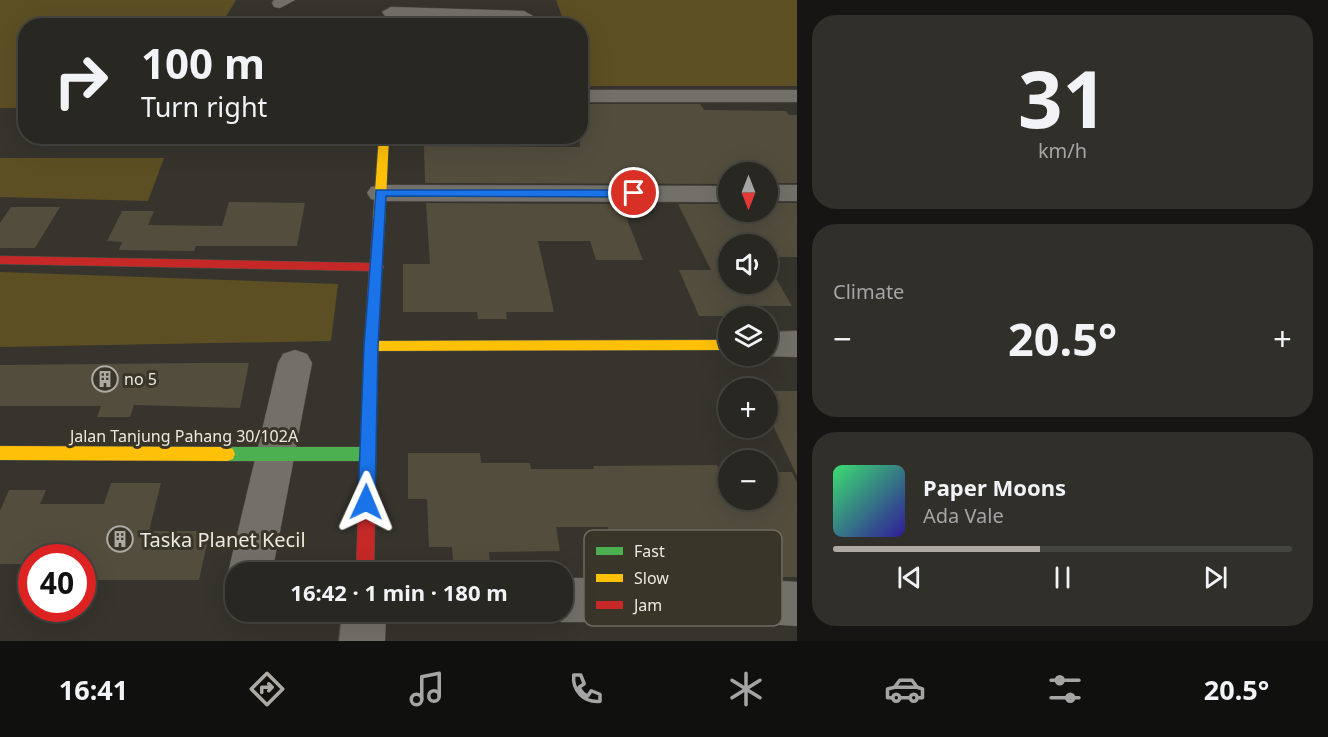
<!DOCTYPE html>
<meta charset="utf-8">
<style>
body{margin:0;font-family:"Noto Sans",sans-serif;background:#302f2a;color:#f1f3f6;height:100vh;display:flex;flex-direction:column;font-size:22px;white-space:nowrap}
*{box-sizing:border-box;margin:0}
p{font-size:20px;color:#a5a5a5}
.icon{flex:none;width:33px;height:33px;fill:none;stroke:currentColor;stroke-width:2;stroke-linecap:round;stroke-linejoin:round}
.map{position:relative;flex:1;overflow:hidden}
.sheet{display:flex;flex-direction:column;gap:15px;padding:15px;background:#161513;width:531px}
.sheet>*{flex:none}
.banner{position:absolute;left:18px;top:18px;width:570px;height:126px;border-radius:24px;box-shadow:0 6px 24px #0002,0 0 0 2px #444440;background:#282722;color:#f1f3f6;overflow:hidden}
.needle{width:39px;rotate:180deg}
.controls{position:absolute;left:718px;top:162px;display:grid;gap:12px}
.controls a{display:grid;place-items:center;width:60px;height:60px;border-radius:50%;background:#282722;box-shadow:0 6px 24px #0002,0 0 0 2px #444440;font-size:30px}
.speed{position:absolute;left:18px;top:544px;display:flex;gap:12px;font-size:30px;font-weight:700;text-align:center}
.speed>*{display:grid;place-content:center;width:78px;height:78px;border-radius:50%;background:#282722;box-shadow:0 6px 24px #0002,0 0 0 2px #444440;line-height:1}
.speed .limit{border:9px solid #d22;background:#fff;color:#111}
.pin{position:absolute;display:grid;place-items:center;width:51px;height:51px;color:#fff;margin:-26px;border:3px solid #fff;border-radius:50%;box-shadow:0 2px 6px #0007}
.me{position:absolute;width:66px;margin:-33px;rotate:1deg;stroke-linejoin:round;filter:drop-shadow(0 0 4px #0008)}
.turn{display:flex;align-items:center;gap:21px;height:126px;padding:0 24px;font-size:27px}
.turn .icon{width:78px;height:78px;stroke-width:2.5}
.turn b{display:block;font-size:42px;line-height:51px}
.big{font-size:45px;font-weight:700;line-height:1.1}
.sheet .tile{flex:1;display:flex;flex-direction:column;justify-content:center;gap:9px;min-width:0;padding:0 21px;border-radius:24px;background:#302f2a}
.sheet .dial{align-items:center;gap:0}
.dial b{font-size:78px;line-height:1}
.song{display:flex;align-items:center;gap:18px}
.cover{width:72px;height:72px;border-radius:9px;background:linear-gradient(135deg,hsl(140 70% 55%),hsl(250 70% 35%))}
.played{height:6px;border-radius:3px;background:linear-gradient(90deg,#acaaa3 45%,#444440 45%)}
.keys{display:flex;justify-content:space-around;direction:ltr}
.heat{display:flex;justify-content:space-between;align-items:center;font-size:33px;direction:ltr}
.trip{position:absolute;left:225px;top:562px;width:348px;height:60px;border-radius:24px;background:#282722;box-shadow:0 6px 24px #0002,0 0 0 2px #444440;font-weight:700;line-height:60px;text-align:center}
.menu{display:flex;height:96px;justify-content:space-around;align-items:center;background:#10100e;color:#a5a5a5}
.menu .icon{width:42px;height:42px}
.menu .selected{color:#acaaa3}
.menu b{font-size:27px;color:#f1f3f6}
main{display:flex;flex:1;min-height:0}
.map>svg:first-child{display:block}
.green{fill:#5d4f24}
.building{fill:#524d3d}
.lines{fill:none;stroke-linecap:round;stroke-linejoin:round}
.street-casing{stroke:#53514b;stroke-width:1}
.fast-casing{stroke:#53514b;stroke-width:1}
.slow-casing{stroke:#53514b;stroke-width:1}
.jam-casing{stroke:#53514b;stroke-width:1}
.street{fill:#727069;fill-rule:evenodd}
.fast{fill:#4caf50;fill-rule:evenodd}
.slow{fill:#ffc107;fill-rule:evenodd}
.jam{fill:#c62828;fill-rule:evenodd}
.route{fill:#1a73e8;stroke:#114b97;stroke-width:1.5}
.labels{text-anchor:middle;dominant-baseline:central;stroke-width:6;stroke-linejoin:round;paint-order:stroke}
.poi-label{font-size:16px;fill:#ece9e2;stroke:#3a3529;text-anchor:start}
.street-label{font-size:16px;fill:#ece9e2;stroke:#3a3529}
.near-poi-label{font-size:20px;fill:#ece9e2;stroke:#3a3529;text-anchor:start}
.key{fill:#3a3529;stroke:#6f6b60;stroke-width:1.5}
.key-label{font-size:16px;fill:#ece9e2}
</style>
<main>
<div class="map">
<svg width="797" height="641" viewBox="0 0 797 641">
<rect width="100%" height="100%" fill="#36342d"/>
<g class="green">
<polygon points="0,0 236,0 221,25 26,26 25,108 0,108"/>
<polygon points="556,0 797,0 797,86 581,86 580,26 409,26 409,21 563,19"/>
<polygon points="0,158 164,158 148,201 0,197"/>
<polygon points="0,272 338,284 331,341 0,347"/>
</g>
<g class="building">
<polygon points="580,104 700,104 704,110 786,111 789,115 797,115 797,183 768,183 768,172 729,172 729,184 425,183 424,146 580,147"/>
<polygon points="229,202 305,203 297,246 196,246 194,251 119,250 122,242 107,241 122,211 154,211 148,225 222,226"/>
<polygon points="426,203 621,204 643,260 596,260 590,241 538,241 554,312 506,312 507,319 478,319 477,312 403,312 403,264 430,264"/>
<polygon points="768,203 797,203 797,257 768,257 768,244 729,244 729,284 768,284 768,265 792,306 739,306 744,316 699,316 679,270 711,270 678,204 729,204 729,212 768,212"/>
<polygon points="11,207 60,207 35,248 0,248 0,223"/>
<polygon points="199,363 249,363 240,408 134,405 130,417 97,417 101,406 0,406 0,365"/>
<polygon points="768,391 797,391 797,476 768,415"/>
<polygon points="408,453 480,453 481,463 530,463 531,469 594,469 593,466 717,465 729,500 768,500 768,472 792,472 797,482 797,577 775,577 756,530 608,530 608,527 556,527 560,551 489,552 491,573 454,573 452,547 429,547 427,499 408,499"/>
<polygon points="111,483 161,483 149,531 210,531 199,580 82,580 82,558 32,558 32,564 0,564 0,511 9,490 46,490 40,504 104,504"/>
</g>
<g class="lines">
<g class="street-casing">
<g id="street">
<polygon points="274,0 295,0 280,8 274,7 272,3"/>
<polygon points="391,7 524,11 533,16 524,21 385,16 382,12"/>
<rect x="580" y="90" width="217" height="12"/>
<polygon points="380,185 729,186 729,202 380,201 371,199 367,193 371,187"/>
<rect x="768" y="185" width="29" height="16"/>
<polygon points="797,331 797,357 761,356 768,356 768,332"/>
<polygon points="295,350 307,354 312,363 272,573 236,573 236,589 228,573 278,363 283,354"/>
<polygon points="562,578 738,578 797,582 797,626 738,622 562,622 546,616 545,612 562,612"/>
<polygon points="342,612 386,612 385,641 339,641"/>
</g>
</g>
<g class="fast-casing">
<polygon id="fast" points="227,447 367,447 373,449 375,454 373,459 367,461 227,461 221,459 219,454 221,449"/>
</g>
<g class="slow-casing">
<g id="slow">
<polygon points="379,136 389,136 385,220 379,224 373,220"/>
<polygon points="729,340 729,350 371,351 366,350 364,346 366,342 371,341"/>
<polygon points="0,446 227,447 233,449 235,454 233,459 227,461 0,460"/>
</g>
</g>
<g class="jam-casing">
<polygon id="jam" points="379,216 385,220 382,264 384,267 382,270 378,346 374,573 356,573 364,346 369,271 0,264 0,256 370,263 373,220"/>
</g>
<use href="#street" class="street"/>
<use href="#fast" class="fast"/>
<use href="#slow" class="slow"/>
<use href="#jam" class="jam"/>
</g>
<polygon class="route" points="376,190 634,190 640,193 634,197 386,196 378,346 375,502 372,508 366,510 360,508 358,502 364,346"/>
<defs>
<g id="building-ring" transform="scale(1.35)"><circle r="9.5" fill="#3a3529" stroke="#acaaa3" stroke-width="1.5"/><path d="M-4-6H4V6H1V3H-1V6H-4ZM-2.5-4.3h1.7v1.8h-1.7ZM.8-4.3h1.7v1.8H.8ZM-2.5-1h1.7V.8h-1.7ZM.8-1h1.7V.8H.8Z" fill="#acaaa3"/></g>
</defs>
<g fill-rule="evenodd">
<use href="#building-ring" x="105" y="379"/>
<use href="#building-ring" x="120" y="539"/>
</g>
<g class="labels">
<g class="poi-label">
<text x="124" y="379">no 5</text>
</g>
<g class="street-label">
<text x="184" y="436">Jalan Tanjung Pahang 30/102A</text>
</g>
<g class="near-poi-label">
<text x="140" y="539">Taska Planet Kecil</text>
</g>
</g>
<rect x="584" y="530" width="198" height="96" rx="9" class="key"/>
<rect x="596" y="547" width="27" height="8" fill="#4caf50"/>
<rect x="596" y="574" width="27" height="8" fill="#ffc107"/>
<rect x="596" y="601" width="27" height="8" fill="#c62828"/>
<g class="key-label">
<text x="634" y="557">Fast</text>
<text x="634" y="584">Slow</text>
<text x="634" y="611">Jam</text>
</g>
</svg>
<div class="controls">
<a><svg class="needle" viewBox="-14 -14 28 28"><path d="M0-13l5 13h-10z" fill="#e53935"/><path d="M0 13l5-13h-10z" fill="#a5a5a5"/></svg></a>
<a><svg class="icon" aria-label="sound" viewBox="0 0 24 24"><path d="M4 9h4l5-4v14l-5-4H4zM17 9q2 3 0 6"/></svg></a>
<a><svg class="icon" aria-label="layers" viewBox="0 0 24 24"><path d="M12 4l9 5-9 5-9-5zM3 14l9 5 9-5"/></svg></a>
<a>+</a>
<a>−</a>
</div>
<div class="speed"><div class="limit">40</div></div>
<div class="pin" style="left:634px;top:193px;background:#d93025"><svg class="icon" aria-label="arrive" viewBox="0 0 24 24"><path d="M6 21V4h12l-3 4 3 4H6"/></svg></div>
<svg class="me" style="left:366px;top:502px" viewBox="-20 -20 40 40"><path d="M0-17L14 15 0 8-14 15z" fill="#1a73e8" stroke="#fff" stroke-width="4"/></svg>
<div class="trip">16:42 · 1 min · 180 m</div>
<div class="banner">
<div class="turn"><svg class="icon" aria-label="right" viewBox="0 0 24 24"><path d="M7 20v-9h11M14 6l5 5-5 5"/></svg><div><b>100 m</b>Turn right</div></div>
</div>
</div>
<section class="sheet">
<div class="tile dial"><b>31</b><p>km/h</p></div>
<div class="tile"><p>Climate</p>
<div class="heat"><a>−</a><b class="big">20.5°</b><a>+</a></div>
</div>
<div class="tile">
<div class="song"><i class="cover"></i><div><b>Paper Moons</b><p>Ada Vale</p></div></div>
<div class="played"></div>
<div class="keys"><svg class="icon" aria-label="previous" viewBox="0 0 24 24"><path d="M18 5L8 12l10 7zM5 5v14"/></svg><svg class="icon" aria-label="pause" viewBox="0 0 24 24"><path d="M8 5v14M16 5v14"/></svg><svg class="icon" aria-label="next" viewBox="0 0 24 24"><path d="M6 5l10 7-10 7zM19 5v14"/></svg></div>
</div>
</section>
</main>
<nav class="menu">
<b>16:41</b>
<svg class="icon selected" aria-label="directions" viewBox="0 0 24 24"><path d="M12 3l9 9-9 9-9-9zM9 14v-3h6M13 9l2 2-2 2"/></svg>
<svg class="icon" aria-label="music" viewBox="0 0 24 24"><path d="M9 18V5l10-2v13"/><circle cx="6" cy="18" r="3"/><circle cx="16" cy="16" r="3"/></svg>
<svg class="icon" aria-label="phone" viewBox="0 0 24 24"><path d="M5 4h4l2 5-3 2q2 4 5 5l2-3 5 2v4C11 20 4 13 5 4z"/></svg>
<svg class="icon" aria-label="climate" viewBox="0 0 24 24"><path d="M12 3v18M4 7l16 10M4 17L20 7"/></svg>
<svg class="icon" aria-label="car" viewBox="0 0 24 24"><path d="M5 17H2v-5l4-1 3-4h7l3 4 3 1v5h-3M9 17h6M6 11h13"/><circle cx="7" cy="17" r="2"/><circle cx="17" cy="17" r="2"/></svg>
<svg class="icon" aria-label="filters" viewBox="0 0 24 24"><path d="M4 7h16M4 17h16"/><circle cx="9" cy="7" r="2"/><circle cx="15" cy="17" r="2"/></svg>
<b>20.5°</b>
</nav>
